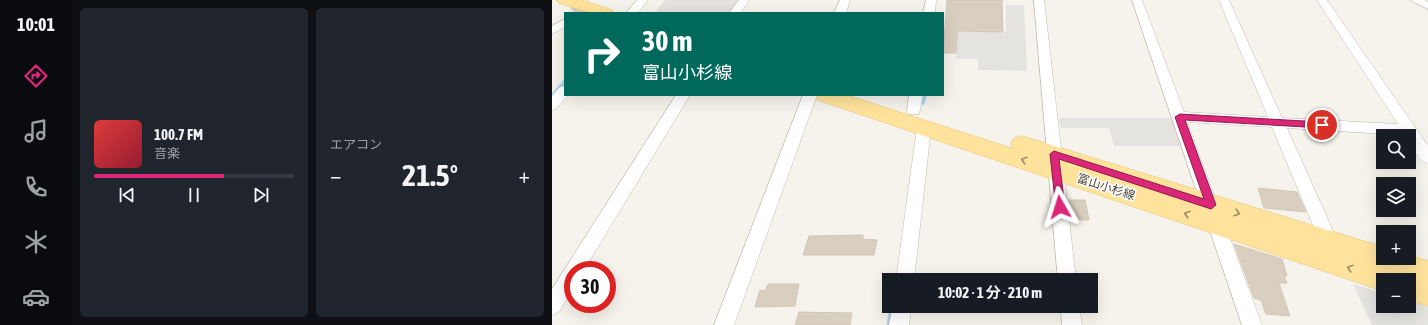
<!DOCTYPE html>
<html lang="ja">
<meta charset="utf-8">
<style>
body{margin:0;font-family:"Asap Condensed","Noto Sans JP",sans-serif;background:#20242c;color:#f1f3f6;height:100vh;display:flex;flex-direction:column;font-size:15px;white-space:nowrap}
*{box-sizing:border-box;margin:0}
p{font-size:13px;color:#9ea1a6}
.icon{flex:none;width:22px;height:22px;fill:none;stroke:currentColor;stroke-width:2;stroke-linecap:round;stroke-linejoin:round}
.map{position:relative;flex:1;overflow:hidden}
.side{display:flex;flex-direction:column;gap:8px;padding:8px;background:#0d0f14;width:480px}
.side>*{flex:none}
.top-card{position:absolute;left:12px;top:12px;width:380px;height:84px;border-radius:0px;box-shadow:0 4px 16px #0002;background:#00695c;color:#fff;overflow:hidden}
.fabs{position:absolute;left:824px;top:129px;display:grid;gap:8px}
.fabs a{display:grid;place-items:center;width:40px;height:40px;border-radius:0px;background:#171b24;box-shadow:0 4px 16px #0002;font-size:20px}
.speed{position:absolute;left:12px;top:261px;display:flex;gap:8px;font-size:20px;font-weight:700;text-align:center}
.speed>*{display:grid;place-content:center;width:52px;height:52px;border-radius:50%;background:#171b24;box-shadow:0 4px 16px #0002;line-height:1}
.speed .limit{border:6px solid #d22;background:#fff;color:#111}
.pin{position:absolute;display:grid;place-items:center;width:34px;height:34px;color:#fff;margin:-17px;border:2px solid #fff;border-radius:50%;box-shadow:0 1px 4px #0007}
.me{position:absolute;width:44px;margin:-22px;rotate:354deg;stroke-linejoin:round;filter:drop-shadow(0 0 3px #0008)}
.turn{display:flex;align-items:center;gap:14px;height:84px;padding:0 12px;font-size:18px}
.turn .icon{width:52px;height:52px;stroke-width:2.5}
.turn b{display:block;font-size:28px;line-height:34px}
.big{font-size:30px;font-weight:700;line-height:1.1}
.side .card{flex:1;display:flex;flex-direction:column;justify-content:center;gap:6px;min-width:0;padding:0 14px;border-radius:6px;background:#20242c}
.song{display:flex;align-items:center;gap:12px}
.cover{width:48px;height:48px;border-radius:6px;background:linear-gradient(135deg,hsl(0 70% 55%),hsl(350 70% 35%))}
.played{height:4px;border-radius:2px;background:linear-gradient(90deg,#db2777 65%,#363941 65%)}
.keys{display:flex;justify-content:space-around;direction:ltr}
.heat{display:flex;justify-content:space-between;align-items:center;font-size:22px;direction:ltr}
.side .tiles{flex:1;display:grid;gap:8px;grid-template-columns:repeat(2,1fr)}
.trip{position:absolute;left:330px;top:273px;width:216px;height:40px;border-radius:0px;background:#171b24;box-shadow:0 4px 16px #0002;font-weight:700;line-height:40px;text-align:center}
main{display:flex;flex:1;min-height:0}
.tab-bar{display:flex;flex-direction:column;width:72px;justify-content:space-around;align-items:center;background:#090b0e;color:#9ea1a6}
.tab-bar .icon{width:28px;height:28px}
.tab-bar .current{color:#db2777}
.tab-bar b{font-size:18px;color:#f1f3f6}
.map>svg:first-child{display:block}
.parking{fill:#e5e3e0}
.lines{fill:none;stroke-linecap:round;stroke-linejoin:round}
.stream-far1{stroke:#a9d4f2;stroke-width:3.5}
.stream{stroke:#a9d4f2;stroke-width:5}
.building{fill:#d8cfc1;stroke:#d3c7b4}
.street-tunnel{stroke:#d4d0c8;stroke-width:12;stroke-dasharray:12 6;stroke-linecap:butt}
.street-casing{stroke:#c2bbae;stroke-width:1}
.primary-casing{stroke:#e6c16a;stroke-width:1}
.street{fill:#fff;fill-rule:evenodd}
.primary{fill:#ffe39c;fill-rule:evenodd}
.oneway{stroke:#9c8c66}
.route{fill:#db2777;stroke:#8e194d}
.labels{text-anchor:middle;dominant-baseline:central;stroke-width:3;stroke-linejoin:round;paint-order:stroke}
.street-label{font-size:12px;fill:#4b4439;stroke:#fff}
</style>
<main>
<nav class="tab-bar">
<b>10:01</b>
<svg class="icon current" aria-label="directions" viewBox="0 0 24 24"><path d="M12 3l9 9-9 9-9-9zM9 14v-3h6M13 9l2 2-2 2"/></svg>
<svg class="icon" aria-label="music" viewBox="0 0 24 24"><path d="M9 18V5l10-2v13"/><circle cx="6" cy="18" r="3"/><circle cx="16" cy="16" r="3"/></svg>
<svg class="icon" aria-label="phone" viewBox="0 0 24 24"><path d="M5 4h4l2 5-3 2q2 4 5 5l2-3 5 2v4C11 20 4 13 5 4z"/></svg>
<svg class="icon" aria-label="climate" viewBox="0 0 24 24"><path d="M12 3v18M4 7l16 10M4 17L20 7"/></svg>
<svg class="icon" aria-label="car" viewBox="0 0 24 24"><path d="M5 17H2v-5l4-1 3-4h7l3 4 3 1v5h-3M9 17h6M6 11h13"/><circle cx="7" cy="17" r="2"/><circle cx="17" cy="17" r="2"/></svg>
</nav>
<section class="side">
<div class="tiles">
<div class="card">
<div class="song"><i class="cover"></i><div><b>100.7 FM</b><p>音楽</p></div></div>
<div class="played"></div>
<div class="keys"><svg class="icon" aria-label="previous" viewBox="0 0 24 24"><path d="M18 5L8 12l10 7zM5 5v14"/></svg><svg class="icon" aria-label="pause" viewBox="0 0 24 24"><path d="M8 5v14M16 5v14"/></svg><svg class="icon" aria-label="next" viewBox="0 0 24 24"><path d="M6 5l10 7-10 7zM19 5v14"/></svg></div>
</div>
<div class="card"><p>エアコン</p>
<div class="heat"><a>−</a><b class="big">21.5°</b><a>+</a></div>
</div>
</div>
</section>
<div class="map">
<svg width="876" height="325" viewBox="0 0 876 325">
<rect width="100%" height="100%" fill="#f6f3ec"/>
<g class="parking">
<polygon points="113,0 187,0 178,13 102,13"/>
<polygon points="454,5 472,5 475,71 426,70 426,59 404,59 407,32 454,32"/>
<polygon points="507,118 620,118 631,146 562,146 557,128 509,128"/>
<polygon points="801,284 831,293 831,306 857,306 857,301 876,307 876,325 820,325"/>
</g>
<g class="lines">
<g class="stream-far1">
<polyline points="0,96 13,81"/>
<polyline points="371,103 373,95"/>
</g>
<polyline class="stream" points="337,325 340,306"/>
</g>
<g class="building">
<polygon points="395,0 450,0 451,32 406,31 404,53 391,53"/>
<polygon points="706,188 745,192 754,212 712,208"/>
<polygon points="516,200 533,200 537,220 519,220"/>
<polygon points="311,235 311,239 325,240 322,255 251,255 257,236"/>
<polygon points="682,244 730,259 735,276 732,276 735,283 727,283 738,316 714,314 709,300 702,298"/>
<polygon points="216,284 247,284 243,306 203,307 208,290 213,291"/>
<polygon points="247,312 300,313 298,325 243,325"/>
</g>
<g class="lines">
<polyline class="street-tunnel" points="23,13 36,0"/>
<g class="street-casing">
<g id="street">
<polygon points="85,0 96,0 86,13 74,13"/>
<polygon points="187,0 197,0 189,13 177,13"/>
<polygon points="288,0 298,0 294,13 282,13"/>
<polygon points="374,0 384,0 383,13 371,13"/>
<polygon points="482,0 492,0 524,280 506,280"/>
<path d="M 580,0 L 590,0 L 632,112 L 716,117 L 667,0 L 677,0 L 730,118 L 846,124 L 765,0 L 775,0 L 876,146 L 876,164 C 867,161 857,145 857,136 L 853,135 L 735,128 L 786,242 L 783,247 L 777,249 L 771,247 L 768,242 L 720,127 L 635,122 L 710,325 L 690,325 Z"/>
<polygon points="858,0 872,0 876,2 876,9"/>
<polygon points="13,19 13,27 0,34 0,26"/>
<polygon points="13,86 13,95 16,95 5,108 0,110 0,96 8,87"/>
<polygon points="124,95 138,95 32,270 21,270 21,288 7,312 0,315 0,289"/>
<polygon points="251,95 265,95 182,325 162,325"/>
<polygon points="357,95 371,95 367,114 357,114 355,111"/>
<polygon points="372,123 377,124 379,128 362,280 344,280 365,128 367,124"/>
<polygon points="341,306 359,306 357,325 337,325"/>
<polygon points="509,306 527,306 530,325 510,325"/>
</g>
</g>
<g class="primary-casing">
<g id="primary">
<polygon points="5,0 29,0 60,10 62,13 38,13 7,3"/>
<polygon points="263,95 294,95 462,149 459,144 462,138 470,136 831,247 831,258 857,258 857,255 876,261 876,306 857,300 857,280 831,280 831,291 266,100"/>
</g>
</g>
<use href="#street" class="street"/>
<use href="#primary" class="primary"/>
</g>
<defs><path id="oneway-chevron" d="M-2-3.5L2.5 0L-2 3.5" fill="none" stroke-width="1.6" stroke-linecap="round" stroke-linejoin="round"/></defs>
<g class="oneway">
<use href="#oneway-chevron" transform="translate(472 160) rotate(-162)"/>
<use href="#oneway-chevron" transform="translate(685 213) rotate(17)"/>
<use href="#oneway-chevron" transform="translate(635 214) rotate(-162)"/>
<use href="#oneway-chevron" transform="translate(798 268) rotate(-162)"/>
</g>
<polygon class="route" points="628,114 770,122 774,125 770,128 633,120 664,205 659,209 507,159 513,207 508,211 504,209 498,154 502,151 652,199 623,117"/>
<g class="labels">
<g class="street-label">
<text transform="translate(554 187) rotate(18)">富山小杉線</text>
</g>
</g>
</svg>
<div class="fabs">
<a><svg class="icon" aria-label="search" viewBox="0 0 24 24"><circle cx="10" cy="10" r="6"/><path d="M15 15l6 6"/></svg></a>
<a><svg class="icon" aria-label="layers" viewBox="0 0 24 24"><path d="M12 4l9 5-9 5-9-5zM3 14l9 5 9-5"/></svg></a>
<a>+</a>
<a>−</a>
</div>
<div class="speed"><div class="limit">30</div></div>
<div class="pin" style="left:770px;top:125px;background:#d93025"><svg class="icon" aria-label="arrive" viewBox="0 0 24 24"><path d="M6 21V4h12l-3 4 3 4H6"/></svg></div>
<svg class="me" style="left:508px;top:207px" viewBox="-20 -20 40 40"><path d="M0-17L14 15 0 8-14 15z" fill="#db2777" stroke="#fff" stroke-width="4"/></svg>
<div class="trip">10:02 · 1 分 · 210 m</div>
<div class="top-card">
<div class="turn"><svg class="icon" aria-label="right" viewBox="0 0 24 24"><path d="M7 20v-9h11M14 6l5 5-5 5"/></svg><div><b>30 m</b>富山小杉線</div></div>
</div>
</div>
</main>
